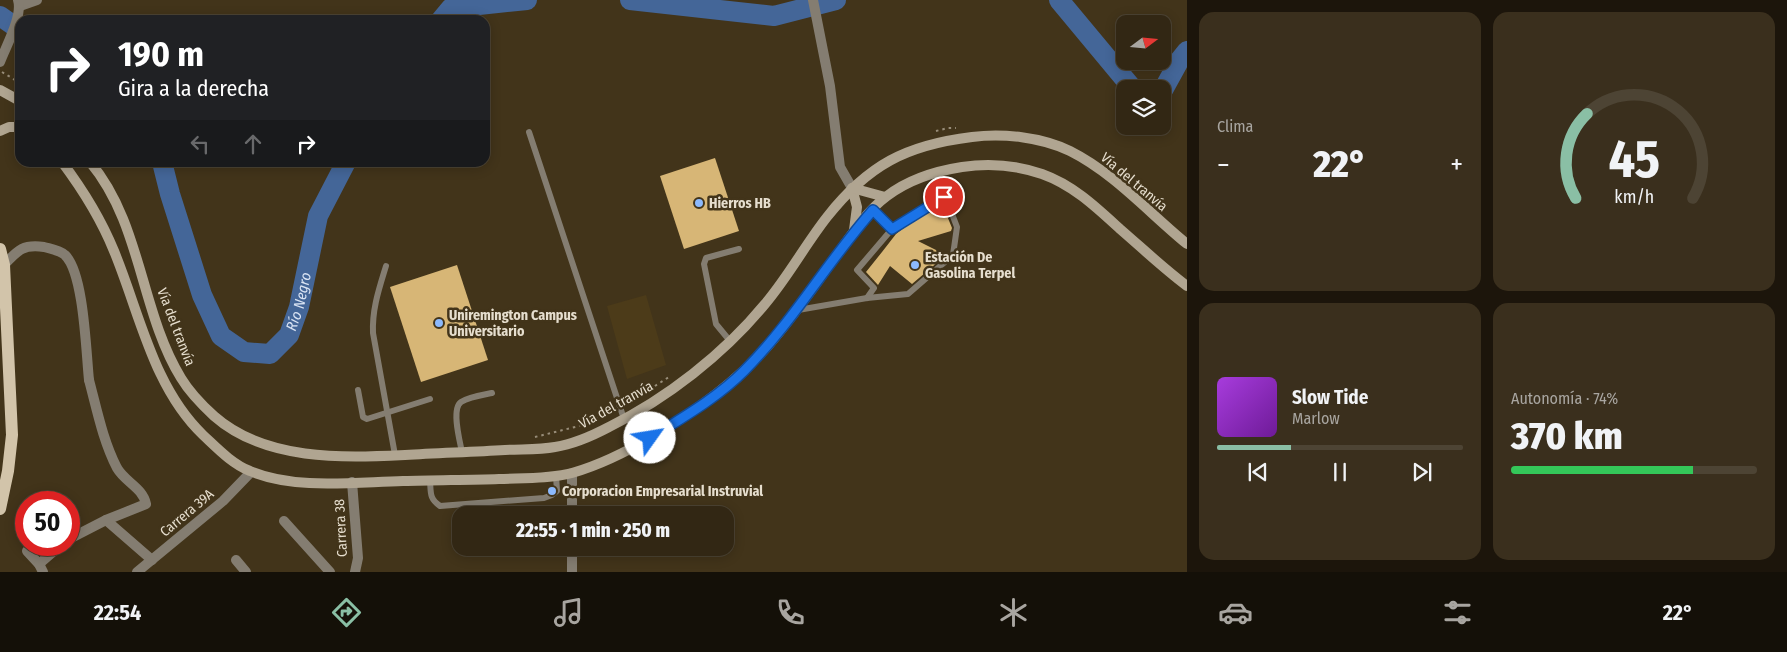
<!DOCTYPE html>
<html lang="es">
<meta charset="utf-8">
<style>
body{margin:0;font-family:"Fira Sans Condensed",sans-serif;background:#3a2f1d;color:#f1f3f6;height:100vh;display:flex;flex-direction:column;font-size:19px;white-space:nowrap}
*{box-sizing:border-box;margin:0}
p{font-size:16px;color:#a8a5a0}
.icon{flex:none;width:28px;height:28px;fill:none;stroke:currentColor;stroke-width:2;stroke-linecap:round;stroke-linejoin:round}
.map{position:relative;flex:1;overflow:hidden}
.sheet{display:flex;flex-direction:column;gap:12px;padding:12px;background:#1c150b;width:600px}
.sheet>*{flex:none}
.hud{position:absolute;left:15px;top:15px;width:475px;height:152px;border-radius:15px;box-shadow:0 2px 12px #0003,0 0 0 1px #4d4434;background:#202124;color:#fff;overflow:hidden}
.needle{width:32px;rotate:74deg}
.tools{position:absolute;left:1116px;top:15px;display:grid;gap:10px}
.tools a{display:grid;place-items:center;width:55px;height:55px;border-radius:10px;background:#322714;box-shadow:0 2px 12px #0003,0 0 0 1px #4d4434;font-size:25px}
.speed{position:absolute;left:15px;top:491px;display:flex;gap:10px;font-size:25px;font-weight:700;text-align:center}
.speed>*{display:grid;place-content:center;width:65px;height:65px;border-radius:50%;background:#322714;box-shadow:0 2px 12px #0003,0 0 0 1px #4d4434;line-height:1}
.speed .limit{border:8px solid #d22;background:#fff;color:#111}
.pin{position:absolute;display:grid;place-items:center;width:42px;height:42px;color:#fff;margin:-21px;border:2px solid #fff;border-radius:50%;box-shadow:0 1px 5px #0007}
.me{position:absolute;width:55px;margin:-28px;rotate:58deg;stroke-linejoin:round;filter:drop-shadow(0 0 4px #0008)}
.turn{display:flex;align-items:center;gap:18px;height:105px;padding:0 20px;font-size:22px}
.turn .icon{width:65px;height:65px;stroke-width:2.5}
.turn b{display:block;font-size:35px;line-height:42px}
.lanes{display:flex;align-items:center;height:48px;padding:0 20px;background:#0003;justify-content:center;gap:25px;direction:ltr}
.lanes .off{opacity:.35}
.big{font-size:38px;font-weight:800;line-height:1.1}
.sheet .widget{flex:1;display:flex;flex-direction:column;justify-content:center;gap:8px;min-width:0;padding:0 18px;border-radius:15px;background:#3a2f1d}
.sheet .dial{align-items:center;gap:0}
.dial svg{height:130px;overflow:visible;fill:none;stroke:#4d4434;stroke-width:7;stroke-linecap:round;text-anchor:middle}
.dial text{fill:#f1f3f6;stroke:none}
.song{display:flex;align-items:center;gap:15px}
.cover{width:60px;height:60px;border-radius:8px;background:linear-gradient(135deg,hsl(280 70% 55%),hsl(280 70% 35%))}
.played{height:5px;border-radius:2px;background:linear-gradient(90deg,#8abfa5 30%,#4d4434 30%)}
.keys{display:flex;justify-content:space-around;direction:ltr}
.heat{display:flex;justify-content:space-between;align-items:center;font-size:28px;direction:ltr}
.charge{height:8px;border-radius:4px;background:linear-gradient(90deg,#34c759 74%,#4d4434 0)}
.sheet .tiles{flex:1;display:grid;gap:12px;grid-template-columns:repeat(2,1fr)}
.trip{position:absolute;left:452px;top:506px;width:282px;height:50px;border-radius:15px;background:#322714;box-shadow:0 2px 12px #0003,0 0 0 1px #4d4434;font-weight:800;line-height:50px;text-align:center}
.tabs{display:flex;height:80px;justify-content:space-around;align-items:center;background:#141008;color:#a8a5a0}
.tabs .icon{width:35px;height:35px}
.tabs .current{color:#8abfa5}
.tabs b{font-size:22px;color:#f1f3f6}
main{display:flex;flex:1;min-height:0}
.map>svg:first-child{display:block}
.built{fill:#4c3b19}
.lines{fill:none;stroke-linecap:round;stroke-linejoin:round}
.river{stroke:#446698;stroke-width:20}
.building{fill:#d7b676}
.path{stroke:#988d79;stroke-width:2;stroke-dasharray:2.5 4;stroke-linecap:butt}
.service{stroke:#847d71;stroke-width:6}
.pedestrian{stroke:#847d71;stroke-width:10}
.minor{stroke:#847d71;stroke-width:10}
.tertiary{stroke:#847d71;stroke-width:10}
.secondary{stroke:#b0a591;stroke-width:10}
.primary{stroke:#d2c4aa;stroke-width:12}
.route-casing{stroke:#114b97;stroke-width:12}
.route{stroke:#1a73e8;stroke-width:9}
.poi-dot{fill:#8cb9fc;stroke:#42341a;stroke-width:2}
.labels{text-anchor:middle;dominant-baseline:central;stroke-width:5;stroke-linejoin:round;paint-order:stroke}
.street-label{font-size:14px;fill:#e6dece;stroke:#42341a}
.poi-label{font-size:14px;font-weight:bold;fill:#e6dece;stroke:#42341a;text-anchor:start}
.water-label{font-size:15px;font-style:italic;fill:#dae4f4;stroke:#42341a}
</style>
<main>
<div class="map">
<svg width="1187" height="572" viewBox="0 0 1187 572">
<rect width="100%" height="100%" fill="#42341a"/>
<polygon class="built" points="646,295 666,365 627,379 607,306"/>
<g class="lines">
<g class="river">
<polyline points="630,0 774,16 836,0"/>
<polyline points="1059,0 1133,89"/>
<polyline points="0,16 20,30"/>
<polyline points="441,20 451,8 527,0"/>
<polyline points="1162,92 1179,61 1187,51"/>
<path id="s1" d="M 162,162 L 170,194 L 202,295 L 221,336 L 244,352 L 270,354 L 289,335 L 299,307 L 318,216 L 346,162"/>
</g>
</g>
<g class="building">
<polygon points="715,158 739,231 684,249 660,176"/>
<polygon points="943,206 952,228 951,231 918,241 936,250 939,256 939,261 912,284 890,266 878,285 866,272 882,252 896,234 905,227 925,214"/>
<polygon points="457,265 488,360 421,382 390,287"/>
</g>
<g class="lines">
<g class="path">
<polyline points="2,72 20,83"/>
<polyline points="936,131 948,128 956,128"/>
<polyline points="633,400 669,377"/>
<polyline points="535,437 579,426 614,411"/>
</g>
<g class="service">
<polyline points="529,132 624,419"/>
<polyline points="873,210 892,229"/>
<path d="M 386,266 C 379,289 372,309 373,333 L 395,455"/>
<polyline points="867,298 874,288 857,270 892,229 944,197"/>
<polyline points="798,310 867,298 908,294 953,255 957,227 936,172"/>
<polyline points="730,341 716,324 704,264 706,258 739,249"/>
<polyline points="358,390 363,417 367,419 430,399"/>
<path d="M 462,452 C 460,442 451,409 461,402 C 469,397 482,395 492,393"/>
<path d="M 430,480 C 431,493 429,498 440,506 L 544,498 L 552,495 L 557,491 L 556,476"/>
</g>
<g class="pedestrian">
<polyline points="106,520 152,560"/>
<path d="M 69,539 L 106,520 L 146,504 C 143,488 125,482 117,468 C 103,441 97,410 89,380"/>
<polyline points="27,551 39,564 43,572"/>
<polyline points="236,560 246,572"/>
<polyline points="39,564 61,545"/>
</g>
<g class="minor">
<polyline points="20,6 37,0"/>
<path d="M 4,265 C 18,250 23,244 44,247 C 51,249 59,250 65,255 C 84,273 86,352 89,380"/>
<polyline points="572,473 572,515"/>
<polyline points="352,482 358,558 355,572"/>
<polyline points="284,521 330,572"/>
<polyline points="572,548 572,572"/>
<polyline points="137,572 223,501 251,472"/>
</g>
<g class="tertiary">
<polyline points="813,0 830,86 840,167 852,188"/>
<path d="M 0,62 C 6,46 23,16 18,0"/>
</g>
<g class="secondary">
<polyline points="0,90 20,101"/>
<polyline points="0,131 9,127 20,127"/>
<path d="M 62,162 C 83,190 101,219 114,251 C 140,314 153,387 203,435 C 217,448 232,464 250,471 C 294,490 355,482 403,481 C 435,480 467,480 499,479 C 523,478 549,479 572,473 C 600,465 628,451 653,436 C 695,412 735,382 768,346 C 794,316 816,284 839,252 C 853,232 868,210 887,196 C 908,180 936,171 962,167 C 989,163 1016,165 1042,174 C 1073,185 1096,207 1120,229 C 1142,248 1163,268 1187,286"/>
<path d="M 90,162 C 142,224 140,311 181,378 C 190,393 202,405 214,416 C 265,461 342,458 405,455 C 439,453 472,452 505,450 C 522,449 539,450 555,447 C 574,444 592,436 609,427 C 666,399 724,354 765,304 C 788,277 805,245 827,217 C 868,165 906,145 972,137 C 1003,133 1041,137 1070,151 C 1114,173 1149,213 1187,244"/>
<polyline points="852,188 857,207 854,230"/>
<polyline points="852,188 885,197"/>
</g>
<polyline class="primary" points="0,249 4,265 12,435 8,471 0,509"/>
</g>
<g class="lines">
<g class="route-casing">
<path id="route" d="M 650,438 C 682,418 717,398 744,371 C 793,322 827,262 873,210 L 892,229 L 944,197"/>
</g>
<use href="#route" class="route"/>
</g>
<g class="poi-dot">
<circle cx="699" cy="203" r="5"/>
<circle cx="915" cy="265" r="5"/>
<circle cx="439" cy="323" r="5"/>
<circle cx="552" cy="491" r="5"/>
</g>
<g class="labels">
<g class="street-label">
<text transform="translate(1134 182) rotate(40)">Vía del tranvía</text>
<text transform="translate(176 327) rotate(69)">Vía del tranvía</text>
<text transform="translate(616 405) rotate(-29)">Vía del tranvía</text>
<text transform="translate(187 513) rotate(-40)">Carrera 39A</text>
<text transform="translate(341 528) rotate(-93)">Carrera 38</text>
</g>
<g class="poi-label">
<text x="709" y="203">Hierros HB</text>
<text x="925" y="257">Estación De<tspan x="925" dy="16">Gasolina Terpel</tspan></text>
<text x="449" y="315">Uniremington Campus<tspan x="449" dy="16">Universitario</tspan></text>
<text x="562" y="491">Corporacion Empresarial Instruvial</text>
</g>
<g class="water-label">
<text stroke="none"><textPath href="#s1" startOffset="300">Río Negro</textPath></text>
</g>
</g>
</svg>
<div class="tools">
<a><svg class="needle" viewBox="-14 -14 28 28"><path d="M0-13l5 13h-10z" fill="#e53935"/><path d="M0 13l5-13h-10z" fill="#a8a5a0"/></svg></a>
<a><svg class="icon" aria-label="layers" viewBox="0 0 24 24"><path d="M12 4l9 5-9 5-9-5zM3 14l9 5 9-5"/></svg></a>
</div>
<div class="speed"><div class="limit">50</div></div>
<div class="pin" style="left:944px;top:197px;background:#d93025"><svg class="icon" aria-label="arrive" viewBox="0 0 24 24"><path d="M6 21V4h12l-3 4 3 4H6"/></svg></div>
<svg class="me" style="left:650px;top:438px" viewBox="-20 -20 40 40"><circle r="19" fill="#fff"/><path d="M0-13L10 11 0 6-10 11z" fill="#1a73e8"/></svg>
<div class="trip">22:55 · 1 min · 250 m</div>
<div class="hud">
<div class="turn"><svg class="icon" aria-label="right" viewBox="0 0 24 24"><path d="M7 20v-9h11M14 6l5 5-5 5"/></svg><div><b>190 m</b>Gira a la derecha</div></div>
<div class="lanes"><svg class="icon off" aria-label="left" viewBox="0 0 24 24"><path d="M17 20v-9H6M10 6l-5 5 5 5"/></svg><svg class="icon off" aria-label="ahead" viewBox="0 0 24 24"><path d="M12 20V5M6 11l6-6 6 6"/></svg><svg class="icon" aria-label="right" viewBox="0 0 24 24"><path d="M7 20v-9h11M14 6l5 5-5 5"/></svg></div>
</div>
</div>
<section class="sheet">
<div class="tiles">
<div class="widget"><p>Clima</p>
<div class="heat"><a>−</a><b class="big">22°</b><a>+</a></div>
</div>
<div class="widget dial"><svg viewBox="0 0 100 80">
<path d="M14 69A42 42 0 1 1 86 69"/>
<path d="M14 69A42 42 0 0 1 21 17" stroke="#8abfa5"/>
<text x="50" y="56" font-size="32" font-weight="700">45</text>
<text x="50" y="72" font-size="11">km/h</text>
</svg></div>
<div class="widget">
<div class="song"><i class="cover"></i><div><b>Slow Tide</b><p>Marlow</p></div></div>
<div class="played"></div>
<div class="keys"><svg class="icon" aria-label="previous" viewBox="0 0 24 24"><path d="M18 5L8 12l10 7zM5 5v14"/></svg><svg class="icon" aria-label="pause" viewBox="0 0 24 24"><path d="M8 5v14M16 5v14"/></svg><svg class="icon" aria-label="next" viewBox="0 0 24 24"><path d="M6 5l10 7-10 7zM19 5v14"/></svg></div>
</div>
<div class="widget"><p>Autonomía · 74%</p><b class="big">370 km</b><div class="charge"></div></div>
</div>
</section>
</main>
<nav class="tabs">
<b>22:54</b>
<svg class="icon current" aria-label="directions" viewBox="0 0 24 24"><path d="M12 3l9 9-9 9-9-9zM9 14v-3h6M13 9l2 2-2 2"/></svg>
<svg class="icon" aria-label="music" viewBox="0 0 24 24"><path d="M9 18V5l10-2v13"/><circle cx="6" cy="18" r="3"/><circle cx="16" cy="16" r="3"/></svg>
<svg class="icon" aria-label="phone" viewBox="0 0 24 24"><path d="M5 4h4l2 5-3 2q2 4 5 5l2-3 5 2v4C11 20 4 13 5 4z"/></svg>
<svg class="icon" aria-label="climate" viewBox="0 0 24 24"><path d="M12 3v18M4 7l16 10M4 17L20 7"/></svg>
<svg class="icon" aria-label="car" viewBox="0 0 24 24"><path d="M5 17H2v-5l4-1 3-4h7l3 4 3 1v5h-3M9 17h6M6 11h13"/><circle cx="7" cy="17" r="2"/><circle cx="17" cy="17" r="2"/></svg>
<svg class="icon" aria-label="filters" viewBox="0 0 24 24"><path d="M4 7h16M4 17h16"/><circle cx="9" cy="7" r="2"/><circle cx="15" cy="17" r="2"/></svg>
<b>22°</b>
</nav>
